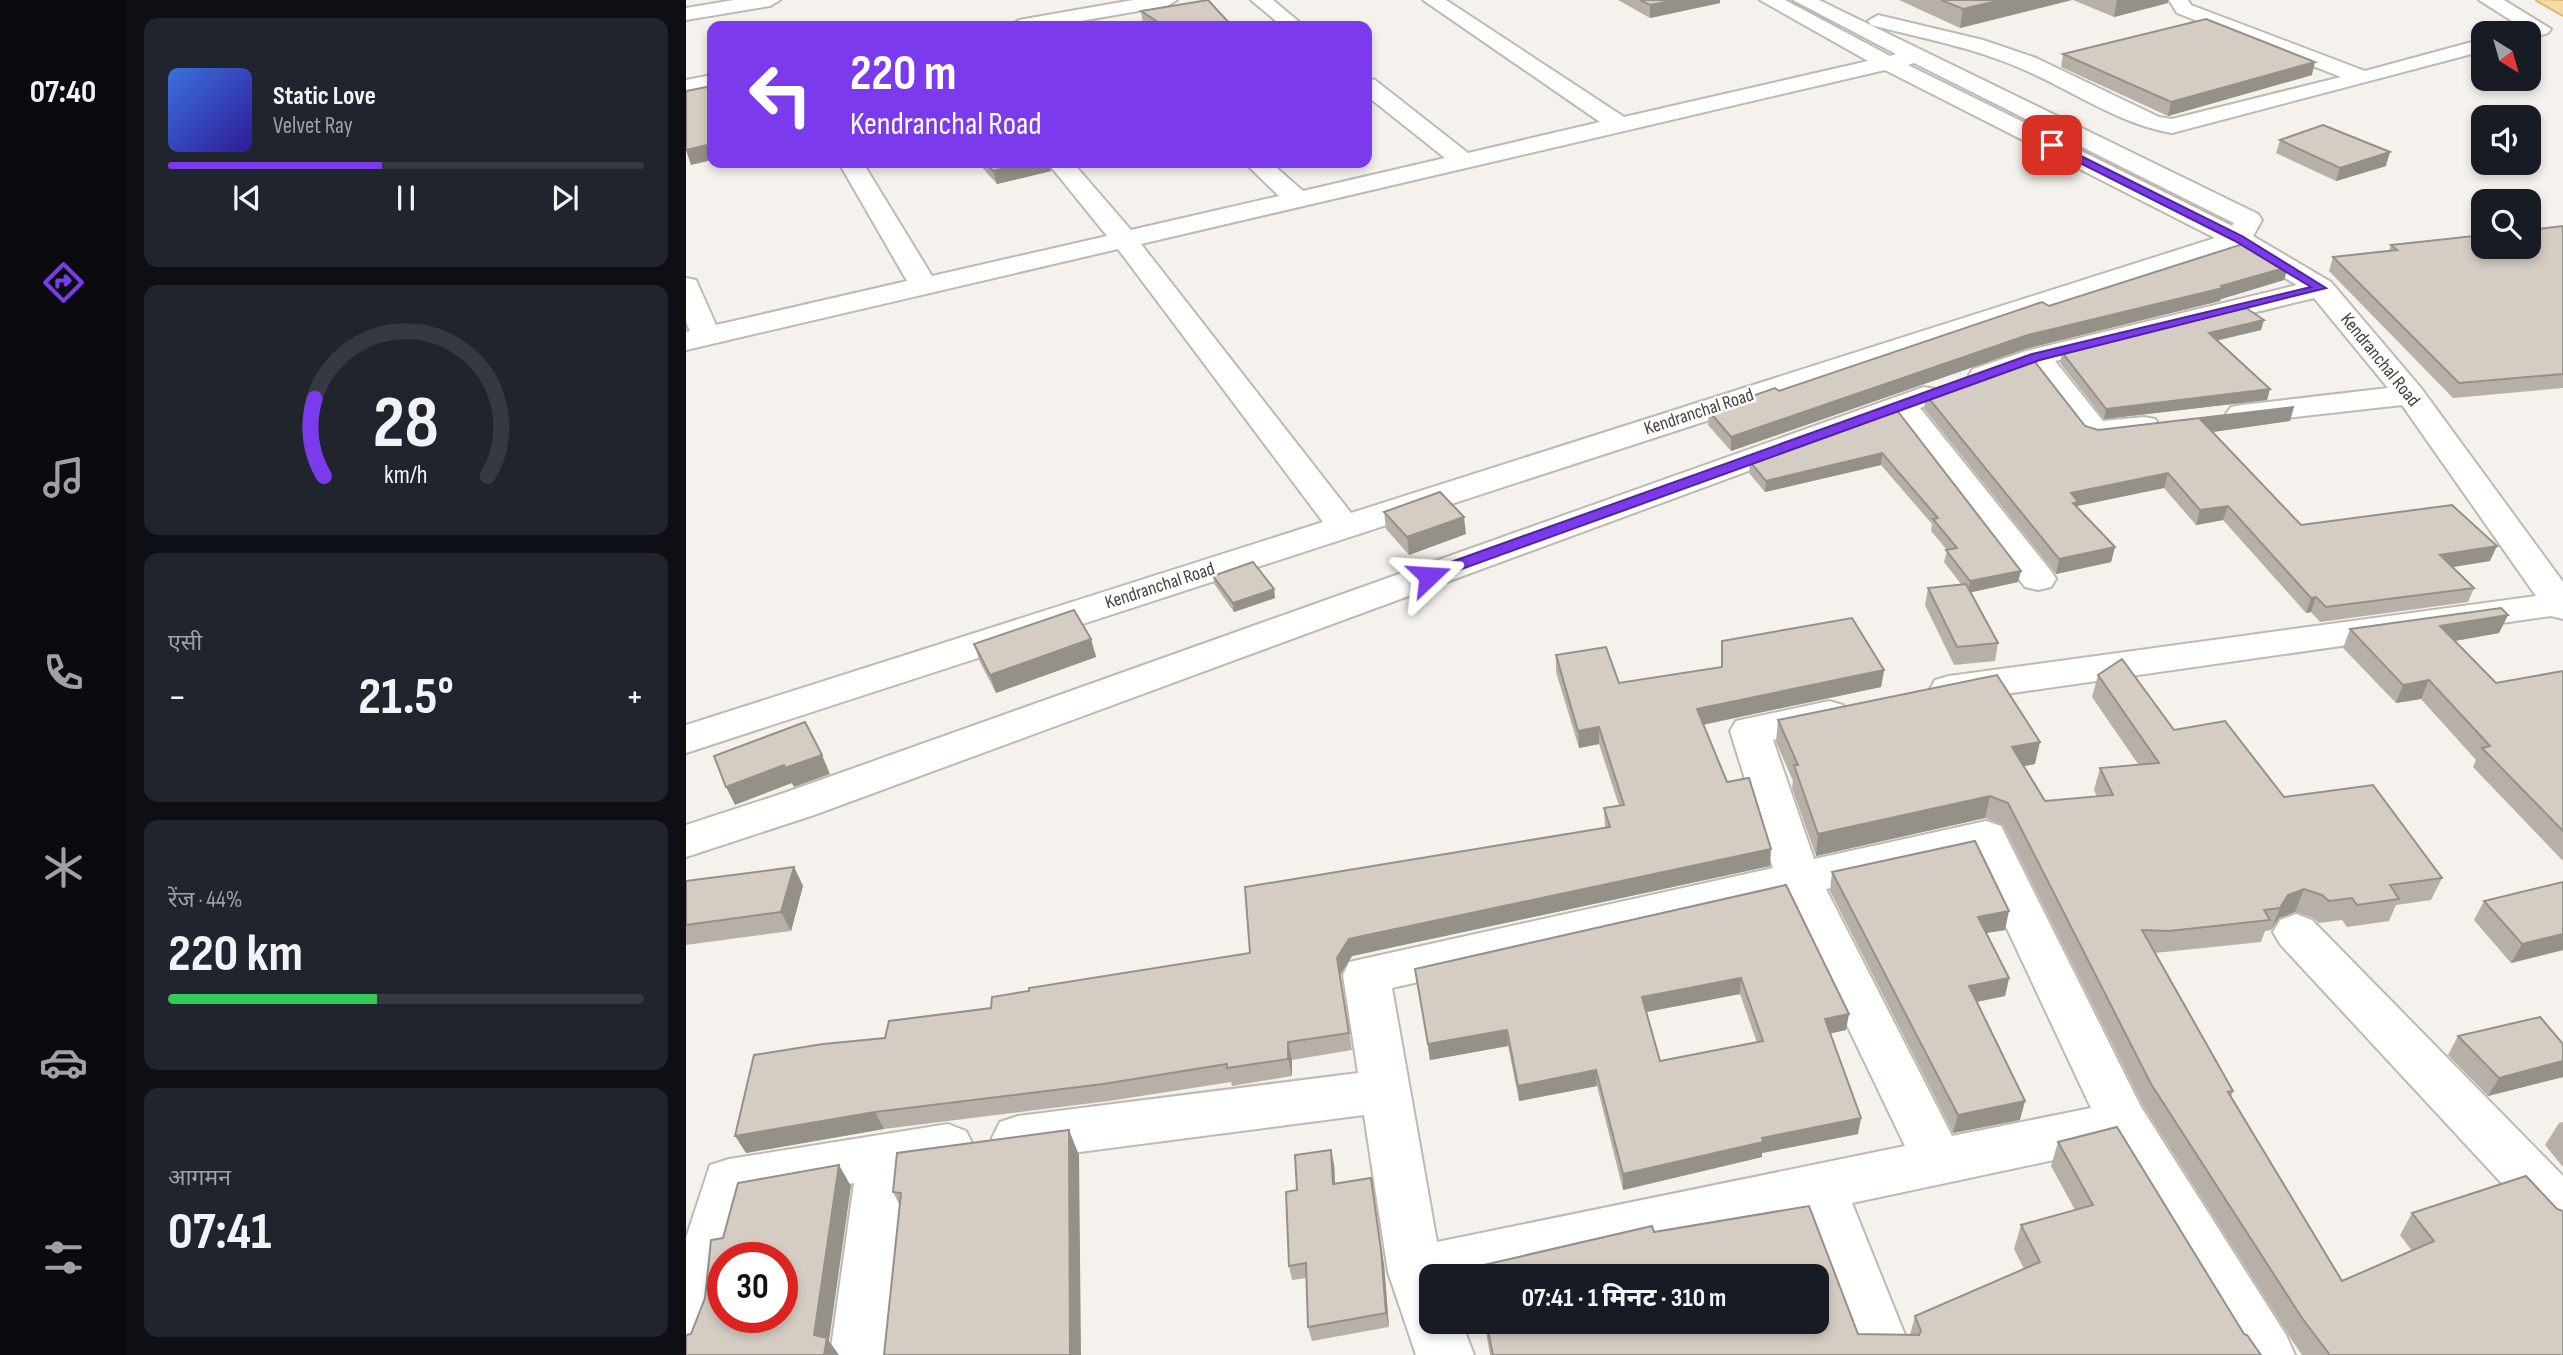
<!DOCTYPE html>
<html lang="hi">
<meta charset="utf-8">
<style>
body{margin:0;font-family:"Sofia Sans Condensed","Noto Sans Devanagari",sans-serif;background:#20242c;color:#f1f3f6;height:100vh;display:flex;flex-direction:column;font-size:26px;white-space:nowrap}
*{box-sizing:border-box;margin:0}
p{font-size:23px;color:#9ea1a6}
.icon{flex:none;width:38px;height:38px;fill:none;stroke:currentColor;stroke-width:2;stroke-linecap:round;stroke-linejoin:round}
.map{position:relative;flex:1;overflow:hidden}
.side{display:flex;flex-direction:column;gap:18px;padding:18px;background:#0d0f14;width:560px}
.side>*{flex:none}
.banner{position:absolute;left:21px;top:21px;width:665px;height:147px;border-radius:14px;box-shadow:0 4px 10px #0003;background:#7c3aed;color:#fff;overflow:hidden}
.needle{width:46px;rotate:143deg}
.buttons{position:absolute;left:1785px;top:21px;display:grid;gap:14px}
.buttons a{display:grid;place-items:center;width:70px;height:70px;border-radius:14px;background:#171b24;box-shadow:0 4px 10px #0003;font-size:35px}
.speed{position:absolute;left:21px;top:1242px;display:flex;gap:14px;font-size:35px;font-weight:700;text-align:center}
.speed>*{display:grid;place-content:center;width:91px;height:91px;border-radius:50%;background:#171b24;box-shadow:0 4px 10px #0003;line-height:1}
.speed .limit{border:10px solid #d22;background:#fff;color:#111}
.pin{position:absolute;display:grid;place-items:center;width:60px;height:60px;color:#fff;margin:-30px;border-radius:14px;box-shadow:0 4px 10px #0006}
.me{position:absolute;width:77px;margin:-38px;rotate:70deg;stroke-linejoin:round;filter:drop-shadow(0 0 5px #0008)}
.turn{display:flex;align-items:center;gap:24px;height:147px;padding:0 28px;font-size:32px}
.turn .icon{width:91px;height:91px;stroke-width:2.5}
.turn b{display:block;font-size:49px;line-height:60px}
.big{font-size:52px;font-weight:700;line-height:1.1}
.side .widget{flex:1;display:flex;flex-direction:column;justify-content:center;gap:10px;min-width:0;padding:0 24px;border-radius:14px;background:#20242c}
.side .dial{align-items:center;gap:0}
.dial svg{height:182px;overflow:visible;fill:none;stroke:#363941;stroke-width:7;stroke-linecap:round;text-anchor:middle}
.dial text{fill:#f1f3f6;stroke:none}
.song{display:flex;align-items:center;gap:21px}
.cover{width:84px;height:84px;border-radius:10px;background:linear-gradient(135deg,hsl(220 70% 55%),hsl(250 70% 35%))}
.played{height:7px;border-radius:4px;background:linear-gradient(90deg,#7c3aed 45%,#363941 45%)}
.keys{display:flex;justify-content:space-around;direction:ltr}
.heat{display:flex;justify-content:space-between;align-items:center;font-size:38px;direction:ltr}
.charge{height:10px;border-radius:5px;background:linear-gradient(90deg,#34c759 44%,#363941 0)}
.trip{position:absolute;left:733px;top:1264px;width:410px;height:70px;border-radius:14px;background:#171b24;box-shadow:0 4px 10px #0003;font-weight:700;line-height:70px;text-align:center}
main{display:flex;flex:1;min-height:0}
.tabs{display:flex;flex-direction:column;width:126px;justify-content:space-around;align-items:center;background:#090b0e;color:#9ea1a6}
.tabs .icon{width:49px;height:49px}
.tabs .selected{color:#7c3aed}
.tabs b{font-size:32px;color:#f1f3f6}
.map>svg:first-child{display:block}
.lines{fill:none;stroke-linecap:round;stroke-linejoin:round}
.minor-casing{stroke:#bfb9b0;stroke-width:4}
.major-casing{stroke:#d8b678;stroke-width:4}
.minor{fill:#fff;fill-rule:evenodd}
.major{fill:#f4daa7;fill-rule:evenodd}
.wall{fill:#b7b0a8;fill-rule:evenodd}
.shaded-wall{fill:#959088}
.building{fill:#d5cdc3;stroke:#959088;stroke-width:2;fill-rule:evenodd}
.route{fill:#7c3aed;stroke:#51269a;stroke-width:2}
.labels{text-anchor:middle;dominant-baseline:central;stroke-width:5;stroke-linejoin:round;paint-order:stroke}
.street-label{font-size:19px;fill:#48423b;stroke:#fff}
</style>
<main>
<nav class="tabs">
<b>07:40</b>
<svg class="icon selected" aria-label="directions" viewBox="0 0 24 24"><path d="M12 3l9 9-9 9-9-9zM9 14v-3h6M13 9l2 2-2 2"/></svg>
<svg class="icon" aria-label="music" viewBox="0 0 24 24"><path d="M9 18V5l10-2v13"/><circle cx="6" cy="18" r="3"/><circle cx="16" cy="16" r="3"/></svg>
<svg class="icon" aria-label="phone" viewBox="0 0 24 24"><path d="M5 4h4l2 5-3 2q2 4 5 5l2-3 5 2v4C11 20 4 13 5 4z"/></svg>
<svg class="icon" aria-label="climate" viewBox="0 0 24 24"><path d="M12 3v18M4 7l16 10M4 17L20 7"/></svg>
<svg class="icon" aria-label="car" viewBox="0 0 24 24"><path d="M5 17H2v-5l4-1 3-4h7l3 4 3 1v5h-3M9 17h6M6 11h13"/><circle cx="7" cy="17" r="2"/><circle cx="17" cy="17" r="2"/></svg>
<svg class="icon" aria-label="filters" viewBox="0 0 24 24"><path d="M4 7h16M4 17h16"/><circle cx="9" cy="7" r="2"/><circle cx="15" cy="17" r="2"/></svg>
</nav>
<section class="side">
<div class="widget">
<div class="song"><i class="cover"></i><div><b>Static Love</b><p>Velvet Ray</p></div></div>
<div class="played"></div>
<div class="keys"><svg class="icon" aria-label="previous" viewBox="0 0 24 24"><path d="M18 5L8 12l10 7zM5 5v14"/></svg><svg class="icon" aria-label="pause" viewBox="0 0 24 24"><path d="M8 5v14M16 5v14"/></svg><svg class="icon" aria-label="next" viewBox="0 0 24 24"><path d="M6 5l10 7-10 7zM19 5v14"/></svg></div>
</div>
<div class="widget dial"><svg viewBox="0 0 100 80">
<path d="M14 69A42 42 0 1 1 86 69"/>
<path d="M14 69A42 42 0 0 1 10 35" stroke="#7c3aed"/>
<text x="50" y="56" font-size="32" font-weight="700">28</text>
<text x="50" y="72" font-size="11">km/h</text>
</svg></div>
<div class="widget"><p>एसी</p>
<div class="heat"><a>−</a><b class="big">21.5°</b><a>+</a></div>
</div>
<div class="widget"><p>रेंज · 44%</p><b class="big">220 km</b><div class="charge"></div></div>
<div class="widget"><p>आगमन</p><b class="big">07:41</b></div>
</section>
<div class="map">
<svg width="1877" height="1355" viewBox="0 0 1877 1355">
<rect width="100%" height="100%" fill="#f5f2ed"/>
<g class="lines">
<g class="minor-casing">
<g id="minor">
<polygon points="48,0 94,0 84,6 0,20 0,8"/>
<polygon points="447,0 491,0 481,6 366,26 323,26 333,20"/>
<polygon points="565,0 587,0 618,26 596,26"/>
<path d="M 737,0 L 760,0 L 938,117 L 1182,61 L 1074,0 L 1099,0 L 1204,56 L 1210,54 L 1107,0 L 1133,0 L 1572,214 L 1576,220 L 1567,236 L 1645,282 L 1735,388 L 1877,582 L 1877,619 L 1865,616 L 1263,702 L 1249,698 L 1244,689 L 1249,680 L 1263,676 L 1850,596 L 1716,405 L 1556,423 L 1545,421 L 1540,414 L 1545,407 L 1556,405 L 1702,388 L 1628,298 L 1369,361 L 1417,421 L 1458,417 L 1469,419 L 1474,426 L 1469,433 C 1448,438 1419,444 1398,439 L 1344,369 L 1298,384 L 1287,381 L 1283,375 L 1287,369 L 1340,351 L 1611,285 L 1549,249 L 0,753 L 0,725 L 637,522 L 432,249 L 0,350 L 0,332 L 4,331 L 0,322 L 0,278 L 10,280 L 30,325 L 221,281 L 153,163 L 177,163 L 246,276 L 421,236 L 362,163 L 387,163 L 445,230 L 593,196 L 559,163 L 585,163 L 617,191 L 759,158 L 681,96 L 681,78 L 689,80 L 782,153 L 914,122 ZM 1228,63 L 1548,223 L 1546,226 L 1222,65 ZM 1199,70 L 1529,238 L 665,513 L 455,244 Z"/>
<path d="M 1483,0 L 1502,0 L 1505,5 L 1679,71 L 1797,39 L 1797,51 L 1486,133 C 1432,124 1384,89 1334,68 C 1286,47 1235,38 1185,25 L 1182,21 L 1192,15 L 1297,40 L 1350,58 L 1473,117 L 1486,119 L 1655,77 L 1491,13 Z"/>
<polygon points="1793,0 1818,0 1865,29 1862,33 1843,39 1843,33 1831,33 1837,28"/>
<polygon points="26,75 26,89 0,94 0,80"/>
<polygon points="1238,387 1249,389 1253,396 1249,403 1234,408 1365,571 1370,579 1365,587 1352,590 1339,587 1209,417 128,815 0,857 0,825 98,793"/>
<path d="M 1143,701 L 1157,705 L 1163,714 L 1157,723 L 1087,740 L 1128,859 L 1300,821 L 1315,826 L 1455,1107 L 1600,1335 L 1609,1355 L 1548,1355 L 1424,1148 L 1166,1203 L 1227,1355 L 1169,1355 L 1117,1214 L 830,1276 L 746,1276 L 746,1321 L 775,1321 L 788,1355 L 730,1355 L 702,1272 L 678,1115 L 332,1160 L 314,1154 L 306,1138 L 314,1122 L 332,1116 L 672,1073 L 657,975 L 663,962 L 1087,868 L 1044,731 L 1050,721 ZM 1287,856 L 1405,1108 L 1266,1136 L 1140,889 ZM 1100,898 L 1219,1146 L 751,1242 L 706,988 Z"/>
<polygon points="1610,914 1626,920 1877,1176 1877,1236 1858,1229 1594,944 1587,932 1594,920"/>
<path d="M 262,1124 L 280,1131 L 288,1147 L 280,1163 L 262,1170 L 222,1175 L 202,1355 L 144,1355 L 168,1183 L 64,1202 L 49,1258 L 37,1258 C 37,1293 34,1320 20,1352 L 0,1355 L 0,1238 L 24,1165 L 43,1159 Z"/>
</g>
</g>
<g class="major-casing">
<polygon id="major" points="1851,0 1877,1 1877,15"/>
</g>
<use href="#minor" class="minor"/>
<use href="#major" class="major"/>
</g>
<g class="wall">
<polygon points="932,0 1034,0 1034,3 964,18"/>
<polygon points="1213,0 1386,0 1274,28"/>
<polygon points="1387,0 1482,0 1482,3 1428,17"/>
<polygon points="455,11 546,26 461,26 457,24"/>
<polygon points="1377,54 1626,75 1482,116 1375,67"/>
<polygon points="1594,140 1700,166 1650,181 1590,153"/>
<polygon points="292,163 363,163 365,171 311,184"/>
<polygon points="1877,226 1877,388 1767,398 1643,271 1647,257 1703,251 1705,245"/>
<polygon points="1602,267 1598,280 1535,299 1534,301 1339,349 1045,451 1022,425 1023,411 1093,391 1363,306"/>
<polygon points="1575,330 1531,340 1584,389 1581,400 1418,419 1374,363 1376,352"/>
<polygon points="1240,395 1399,426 1412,430 1604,421 1527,432 1615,525 1804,561 1767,567 1788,588 1782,602 1634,622 1625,612 1620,613 1537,520 1510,525 1478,488 1391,506 1391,507 1429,547 1425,562 1370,574 1238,409"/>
<polygon points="1210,409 1335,571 1332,582 1285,592 1312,643 1309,661 1268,665 1239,605 1242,588 1275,584 1258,562 1261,550 1245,531 1246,524 1195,465 1079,492 1063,473 1064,462"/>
<polygon points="698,512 780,534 723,555 700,529"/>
<polygon points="527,576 588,589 589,598 548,612 529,585"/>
<polygon points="1822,615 1813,633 1768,641 1810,683 1877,671 1877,861 1787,767 1790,760 1735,699 1710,703 1657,648 1664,629"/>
<polygon points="405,639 410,657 310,693 294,662 288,644"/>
<polygon points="1036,641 1198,670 1195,687 1017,725 1041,782 1084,866 666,956 654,975 666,1050 606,1060 606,1076 546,1086 545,1082 423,1101 198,1129 60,1153 199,1038 305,1008 564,953 919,828 918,808 933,806 913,744 893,748 870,672 870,655 933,683 1035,667"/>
<polygon points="1412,675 1488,730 1598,797 1756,878 1745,900 1710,905 1703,921 1661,927 1656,920 1633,923 1627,918 1609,912 1593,918 1585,930 1579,931 1575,942 1469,953 1547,1091 1545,1097 1656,1281 1726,1251 1714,1235 1726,1213 1877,1355 1616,1355 1605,1339 1457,1106 1317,825 1299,818 1130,856 1106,788 1107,781 1090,742 1092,720 1349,764 1338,766 1359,801 1411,797 1408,790 1414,768 1452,764 1406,697"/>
<polygon points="108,867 117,886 105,931 0,945 0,881"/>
<polygon points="1146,872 1319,930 1300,933 1323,978 1319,996 1291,1002 1334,1120 1267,1133 1144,891"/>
<polygon points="1877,882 1877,950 1825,963 1788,920 1798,901"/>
<path d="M 1100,885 L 1160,1030 L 1144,1033 L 1172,1134 L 1076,1153 L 1076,1157 L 937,1190 L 911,1086 L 833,1101 L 822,1046 L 744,1060 L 729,969 ZM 1054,994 L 1071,1043 L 974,1061 L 960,1012 Z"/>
<polygon points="1772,1036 1877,1077 1802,1096 1762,1055"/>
<polygon points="1877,1122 1877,1167 1859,1145 1873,1123"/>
<polygon points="1431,1127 1558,1334 1561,1335 1575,1355 804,1355 798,1321 1130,1321 1130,1276 790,1276 789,1267 966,1226 968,1232 1123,1206 1172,1334 1224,1335 1229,1316 1338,1269 1328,1249 1335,1225 1389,1210 1365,1166 1372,1142"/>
<polygon points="393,1155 213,1204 207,1192"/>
<polygon points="648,1164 649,1184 698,1264 703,1327 626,1341 622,1327 621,1278 606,1280 603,1266 611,1190"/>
</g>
<g class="shaded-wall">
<polygon points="990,0 1034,0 1034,3 964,18 964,5"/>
<polygon points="1315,0 1386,0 1274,28 1277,9"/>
<polygon points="1431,0 1482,0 1482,3 1428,17"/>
<polygon points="1629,62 1626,75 1482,116 1485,102"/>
<polygon points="26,144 26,160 5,165 0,150"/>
<polygon points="1704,152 1700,166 1650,181 1654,168"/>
<polygon points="342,163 363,163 365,171 311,184 307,171"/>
<polygon points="1602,267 1598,280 1535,299 1534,301 1339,349 1045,451 1045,437 1342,335 1535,286"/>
<polygon points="1578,320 1575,330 1521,343 1523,333"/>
<polygon points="1584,389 1581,400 1418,419 1420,409"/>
<polygon points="1608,407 1604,421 1512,434 1515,420"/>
<polygon points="1196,453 1195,465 1079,492 1080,481"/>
<polygon points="1482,473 1478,488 1391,506 1389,516 1385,493"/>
<polygon points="1542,506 1537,520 1510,525 1514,510"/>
<polygon points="778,517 780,534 723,555 721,537"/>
<polygon points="1811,546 1804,561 1748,570 1754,555"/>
<polygon points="1429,547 1425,562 1370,574 1373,559"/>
<polygon points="1335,571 1332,582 1282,593 1284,581"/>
<polygon points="588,589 589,598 548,612 547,603"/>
<polygon points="1630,597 1625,612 1620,613 1625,598"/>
<polygon points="1822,615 1813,633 1746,645 1754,626"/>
<polygon points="405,639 410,657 310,693 304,675"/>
<polygon points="1198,670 1195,687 1010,726 1011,709"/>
<polygon points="1743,680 1735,699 1710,703 1717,685"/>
<polygon points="913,727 913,744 893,748 892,731"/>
<polygon points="1354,742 1349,764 1321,769 1326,747"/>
<polygon points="136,755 144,774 108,787 106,783 49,805 40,787 98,765"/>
<polygon points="1304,796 1299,818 1130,856 1132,834"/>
<polygon points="1085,849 1084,866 666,956 654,975 666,1050 651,958 663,939"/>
<polygon points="108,867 117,886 105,931 95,912"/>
<polygon points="1618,889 1609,912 1593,918 1585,930 1594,908 1602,895"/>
<polygon points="1323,911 1319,930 1288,935 1292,917"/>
<polygon points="1877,934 1877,950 1825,963 1836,944"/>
<polygon points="1055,978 1054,994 955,1013 956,997"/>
<polygon points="1323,978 1319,996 1279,1004 1283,986"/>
<polygon points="1163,1014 1160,1030 1137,1035 1139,1019"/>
<polygon points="821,1030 822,1046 744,1060 742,1044"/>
<polygon points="602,1042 606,1060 606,1076 602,1059"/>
<polygon points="1877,1061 1877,1077 1802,1096 1813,1078"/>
<polygon points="910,1070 911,1086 833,1101 832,1086"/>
<polygon points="1339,1101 1334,1120 1267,1133 1272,1115"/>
<polygon points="189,1112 198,1129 60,1153 49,1136"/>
<polygon points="1175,1118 1172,1134 1076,1153 1076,1157 937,1190 937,1174 1076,1138"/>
<polygon points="383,1130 393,1155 395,1355 384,1355"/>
<polygon points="645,1150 648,1164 650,1199 647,1184"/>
<polygon points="153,1165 165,1186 143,1341 153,1355 138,1355 128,1335"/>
<polygon points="687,1193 698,1264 703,1327 700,1313"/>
</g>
<g class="building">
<polygon points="522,0 546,26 478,26 455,11"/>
<polygon points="954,0 990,0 964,5"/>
<polygon points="1255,0 1315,0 1277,9"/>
<polygon points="1520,19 1629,62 1485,102 1377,54"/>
<polygon points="26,86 26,144 0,150 0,91"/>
<polygon points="1637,125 1704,152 1654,168 1594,140"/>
<polygon points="299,163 342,163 307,171"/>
<polygon points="1877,226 1877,374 1773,383 1647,257 1711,250 1705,245 1797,235 1797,247 1843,247 1843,230"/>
<polygon points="1560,243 1602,267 1535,286 1537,288 1342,335 1045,437 1023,411 1089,388 1093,391 1356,302 1363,306"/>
<polygon points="1560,308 1578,320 1523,333 1584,389 1420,409 1376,352"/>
<polygon points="1346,358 1399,426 1412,430 1608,407 1515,420 1615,525 1766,505 1811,546 1754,555 1788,588 1640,607 1630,597 1625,598 1542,506 1514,510 1482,473 1385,493 1392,502 1387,503 1429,547 1373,559 1240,395"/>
<polygon points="1210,409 1335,571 1284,581 1260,550 1271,548 1247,519 1252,518 1196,453 1080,481 1064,462"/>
<polygon points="754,492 778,517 721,537 698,512"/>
<polygon points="567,562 588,589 547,603 527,576"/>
<polygon points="1280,584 1312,643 1271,647 1242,588"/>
<polygon points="1815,608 1822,615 1754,626 1810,683 1877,671 1877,831 1796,748 1804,746 1743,680 1717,685 1664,629"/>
<polygon points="388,610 405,639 304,675 288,644"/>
<polygon points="1166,618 1198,670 1011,709 1041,782 1063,778 1085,849 663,939 651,958 663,1033 602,1042 602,1059 541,1068 541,1064 417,1084 189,1112 49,1136 68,1055 137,1044 199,1038 203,1021 305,1008 306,997 343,991 343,988 564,953 559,887 924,827 918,808 938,805 913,727 892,731 870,655 920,647 933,683 1036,667 1036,641"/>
<polygon points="1436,659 1488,730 1539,721 1598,797 1687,785 1756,878 1704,885 1713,899 1671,905 1666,898 1643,901 1636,895 1618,889 1602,895 1594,908 1578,910 1584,920 1483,931 1456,930 1547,1091 1542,1092 1656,1281 1748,1241 1726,1213 1840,1176 1871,1209 1877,1211 1877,1355 1644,1355 1616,1318 1465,1084 1322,803 1304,796 1132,834 1108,765 1112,765 1092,720 1311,675 1354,742 1326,747 1359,801 1427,795 1414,768 1473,763 1412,675"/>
<polygon points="119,722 136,755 99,768 98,765 40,787 28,756"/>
<polygon points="1289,841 1323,911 1292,917 1323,978 1283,986 1339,1101 1272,1115 1146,872"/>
<polygon points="108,867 95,912 0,925 0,881"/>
<polygon points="1877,882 1877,934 1836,944 1798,901"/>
<path d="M 1100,885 L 1163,1014 L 1139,1019 L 1175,1118 L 1076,1138 L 1077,1142 L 937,1174 L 910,1070 L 832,1086 L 821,1030 L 742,1044 L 729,969 ZM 1055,978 L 1077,1041 L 974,1061 L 956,997 Z"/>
<polygon points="1854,1017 1877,1044 1877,1061 1813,1078 1772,1036"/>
<polygon points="1431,1127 1558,1334 1561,1335 1575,1355 807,1355 800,1321 1130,1321 1130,1276 791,1276 789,1267 966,1226 968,1232 1123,1206 1172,1334 1233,1335 1235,1331 1229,1316 1354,1262 1335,1225 1407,1205 1372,1142"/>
<polygon points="383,1130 384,1355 198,1355 215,1193 207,1192 211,1153"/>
<polygon points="645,1150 647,1184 685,1178 695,1250 700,1313 622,1327 620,1263 603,1266 600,1192 611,1190 609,1155"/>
<path d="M 153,1165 L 128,1335 L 141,1338 L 138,1355 L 0,1355 L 0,1335 L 5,1334 L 19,1298 L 25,1240 L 37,1238 L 52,1183 ZM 37,1258 L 96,1258 L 96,1318 L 37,1318 Z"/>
</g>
<polygon class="route" points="1362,143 1369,143 1556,236 1640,288 1354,360 748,579 737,579 737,572 1346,354 1625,287 1549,241 1362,147"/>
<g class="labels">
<g class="street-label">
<text transform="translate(1694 360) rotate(51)">Kendranchal Road</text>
<text transform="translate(1013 412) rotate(-18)">Kendranchal Road</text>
<text transform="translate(474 586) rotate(-18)">Kendranchal Road</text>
</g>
</g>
</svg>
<div class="buttons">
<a><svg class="needle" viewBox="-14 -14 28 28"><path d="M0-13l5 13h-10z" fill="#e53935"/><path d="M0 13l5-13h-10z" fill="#9ea1a6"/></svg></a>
<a><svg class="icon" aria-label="sound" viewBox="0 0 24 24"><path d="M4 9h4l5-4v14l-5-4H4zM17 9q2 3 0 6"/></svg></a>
<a><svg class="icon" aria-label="search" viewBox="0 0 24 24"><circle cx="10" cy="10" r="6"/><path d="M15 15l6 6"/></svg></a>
</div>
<div class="speed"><div class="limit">30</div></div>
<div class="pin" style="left:1366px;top:145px;background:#d93025"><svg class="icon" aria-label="arrive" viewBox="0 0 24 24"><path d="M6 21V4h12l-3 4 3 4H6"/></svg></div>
<svg class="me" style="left:743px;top:576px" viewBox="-20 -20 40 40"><path d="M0-17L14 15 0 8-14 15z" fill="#7c3aed" stroke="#fff" stroke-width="4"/></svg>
<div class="trip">07:41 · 1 मिनट · 310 m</div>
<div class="banner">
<div class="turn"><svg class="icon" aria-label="left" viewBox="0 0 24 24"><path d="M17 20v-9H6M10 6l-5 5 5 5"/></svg><div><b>220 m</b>Kendranchal Road</div></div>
</div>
</div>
</main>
